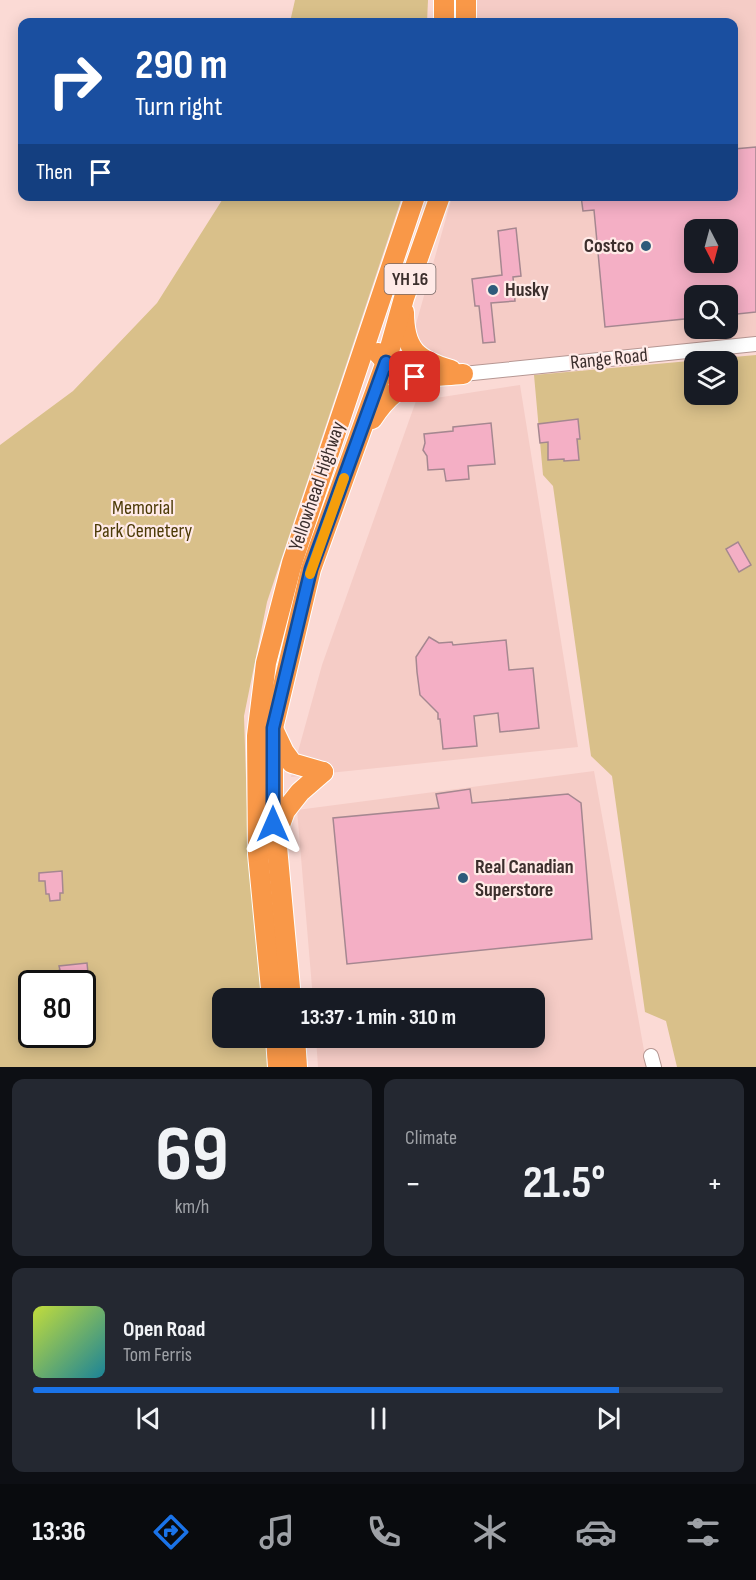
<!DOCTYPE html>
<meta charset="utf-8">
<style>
body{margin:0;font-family:"Sofia Sans Condensed",sans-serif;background:#242831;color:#f1f3f6;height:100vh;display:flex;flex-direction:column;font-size:22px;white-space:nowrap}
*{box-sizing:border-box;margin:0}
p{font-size:20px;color:#9ea1a6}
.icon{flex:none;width:33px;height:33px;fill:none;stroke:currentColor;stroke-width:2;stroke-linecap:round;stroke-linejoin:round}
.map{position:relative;height:1067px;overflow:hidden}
.side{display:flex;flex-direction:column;gap:12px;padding:12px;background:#0d0f14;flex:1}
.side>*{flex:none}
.banner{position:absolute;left:18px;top:18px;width:720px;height:183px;border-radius:12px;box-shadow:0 3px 15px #0003;background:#1a4fa0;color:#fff;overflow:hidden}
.needle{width:39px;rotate:174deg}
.fabs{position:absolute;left:684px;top:219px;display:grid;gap:12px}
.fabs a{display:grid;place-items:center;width:54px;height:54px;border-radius:12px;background:#171b24;box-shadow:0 3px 15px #0003;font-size:30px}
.speed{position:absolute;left:18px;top:970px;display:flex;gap:12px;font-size:30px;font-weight:700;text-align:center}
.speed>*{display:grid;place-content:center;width:78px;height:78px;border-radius:50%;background:#171b24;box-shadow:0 3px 15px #0003;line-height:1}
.speed .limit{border:3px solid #111;border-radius:9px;background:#fff;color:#111}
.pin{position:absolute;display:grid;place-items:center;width:51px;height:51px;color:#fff;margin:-26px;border-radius:12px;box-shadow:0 3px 9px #0006}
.me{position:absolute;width:66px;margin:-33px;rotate:0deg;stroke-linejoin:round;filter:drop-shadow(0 0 4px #0008)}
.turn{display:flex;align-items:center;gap:21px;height:126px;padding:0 18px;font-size:27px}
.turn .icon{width:78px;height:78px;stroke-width:2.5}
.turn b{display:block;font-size:42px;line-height:51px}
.then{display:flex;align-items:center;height:57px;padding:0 18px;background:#0003;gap:12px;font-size:22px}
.big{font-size:45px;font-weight:700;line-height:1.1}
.side .card{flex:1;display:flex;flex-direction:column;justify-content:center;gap:9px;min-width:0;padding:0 21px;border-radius:12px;background:#242831}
.side .dial{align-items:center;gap:0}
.dial b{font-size:78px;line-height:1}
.song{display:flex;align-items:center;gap:18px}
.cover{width:72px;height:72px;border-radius:9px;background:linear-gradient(135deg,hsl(70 70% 55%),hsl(190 70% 35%))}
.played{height:6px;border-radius:3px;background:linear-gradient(90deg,#1a73e8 85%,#363941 85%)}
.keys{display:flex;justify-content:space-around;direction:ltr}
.heat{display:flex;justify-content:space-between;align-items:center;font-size:33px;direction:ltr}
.side .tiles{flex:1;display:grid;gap:12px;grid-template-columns:1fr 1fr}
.card:last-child{grid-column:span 2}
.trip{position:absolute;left:212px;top:988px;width:333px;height:60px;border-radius:12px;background:#171b24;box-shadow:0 3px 15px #0003;font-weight:700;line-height:60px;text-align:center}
.menu{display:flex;height:96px;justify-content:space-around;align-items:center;background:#090b0e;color:#9ea1a6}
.menu .icon{width:42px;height:42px}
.menu .selected{color:#1a73e8}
.menu b{font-size:27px;color:#f1f3f6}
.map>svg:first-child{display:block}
.built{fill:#f5ccc6;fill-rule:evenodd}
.green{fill:#d9c08a;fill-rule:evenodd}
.building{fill:#f4afc5;stroke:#a58790;stroke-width:1.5;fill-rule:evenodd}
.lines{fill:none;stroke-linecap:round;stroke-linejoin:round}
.minor-casing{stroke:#b69793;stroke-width:16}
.highway-casing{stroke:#fff;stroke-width:22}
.minor{stroke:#fff;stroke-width:14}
.highway{stroke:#f99848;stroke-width:20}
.route-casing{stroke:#114b97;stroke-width:15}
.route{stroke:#1a73e8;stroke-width:10}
.slow{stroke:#f59e0b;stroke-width:10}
.poi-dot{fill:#2e5b7b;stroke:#ffeae7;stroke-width:2}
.labels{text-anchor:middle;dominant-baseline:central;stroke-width:4.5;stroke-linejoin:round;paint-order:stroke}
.shield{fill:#ffeae7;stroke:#766765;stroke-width:1.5}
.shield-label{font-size:18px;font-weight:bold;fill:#3c2f2d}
.poi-label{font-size:20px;font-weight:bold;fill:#3c2f2d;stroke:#ffeae7;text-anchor:start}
.street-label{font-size:20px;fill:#3c2f2d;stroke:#ffeae7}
.park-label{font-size:20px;fill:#4c3a06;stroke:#ffeae7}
</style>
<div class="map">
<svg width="756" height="1067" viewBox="0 0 756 1067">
<rect width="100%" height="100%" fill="#fbdad5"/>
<g class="built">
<path d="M 472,0 L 756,0 L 756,340 L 455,367 L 412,338 L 452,197 L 734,196 L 734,22 L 473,22 ZM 694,230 L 728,230 L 728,262 L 694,262 ZM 694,296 L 728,296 L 728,328 L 694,328 Z"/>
<polygon points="520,385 578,747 291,777 322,665 416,401"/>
<polygon points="594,771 647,1067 318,1067 316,1038 534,1038 534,999 313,999 297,810"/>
</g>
<g class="green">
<polygon points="295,0 428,0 427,22 290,22"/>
<path d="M 224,197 L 402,197 L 267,602 L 244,716 L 249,870 L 263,999 L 222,999 L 222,1038 L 267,1038 L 269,1067 L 0,1067 L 0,445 L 73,391 L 157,303 ZM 32,984 L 82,984 L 82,1035 L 32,1035 Z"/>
<path d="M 756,355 L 756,1067 L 677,1067 L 666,1021 L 645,1012 L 612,776 L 591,756 L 553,486 L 543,475 L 534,375 ZM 694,362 L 728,362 L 728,394 L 694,394 Z"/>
</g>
<g class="building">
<path d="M 756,147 L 756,312 L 728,315 L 728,296 L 694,296 L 694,318 L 605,327 L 594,210 L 583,211 L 581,196 L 734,196 L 734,149 ZM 694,230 L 728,230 L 728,262 L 694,262 Z"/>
<polygon points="516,228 521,276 513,277 515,301 491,303 495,342 483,343 479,306 475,306 472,279 502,275 498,231"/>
<polygon points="578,419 580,439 577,439 579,460 564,461 564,459 548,460 548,442 540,443 538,424"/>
<polygon points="491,423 495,464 468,466 469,479 446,481 444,469 428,470 427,456 423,450 425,443 424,434 453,431 453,427"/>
<polygon points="738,542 751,565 739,572 726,549"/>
<polygon points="429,637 439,643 452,642 453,645 506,640 509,670 533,668 539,728 500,732 498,713 474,716 477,746 443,749 440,719 438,719 438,713 420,695 417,672 416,657"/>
<polygon points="470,789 472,803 568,794 581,803 592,939 347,964 333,818 439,808 436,794"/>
<polygon points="62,871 63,893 60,893 60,900 50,901 49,894 46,894 45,881 39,881 39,873"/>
<polygon points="87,963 89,983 60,984 60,980 58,980 57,971 60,970 59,966"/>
</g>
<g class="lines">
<g class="minor-casing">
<g id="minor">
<polyline points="463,374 756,344"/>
<polyline points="651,1056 654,1067"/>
</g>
</g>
<g class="highway-casing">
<g id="highway">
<polyline points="444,0 444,22"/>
<polyline points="466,22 466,0"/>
<path d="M 404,312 C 404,350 417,360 451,370"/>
<path d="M 378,353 C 405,385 425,376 463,374"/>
<path d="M 372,419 C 387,396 399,387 425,377"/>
<polyline points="274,731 284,752 292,763 323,772"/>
<polyline points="277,833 285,811 300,792 323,772"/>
<polyline points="272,999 258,854 257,736 266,663 292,563 415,196"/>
<polyline points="291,999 276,836 273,824 273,728 311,569 386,362 404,298 440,196"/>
<polyline points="276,1038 278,1067"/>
<polyline points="295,1038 297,1067"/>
</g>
</g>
<use href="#minor" class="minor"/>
<use href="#highway" class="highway"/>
</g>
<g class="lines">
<g class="route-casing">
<polyline id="route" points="273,824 273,728 311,569 386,362 398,372 415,377"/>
</g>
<use href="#route" class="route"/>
<polyline class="slow" points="310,574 344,478"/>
</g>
<g class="poi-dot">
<circle cx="646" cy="246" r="6"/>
<circle cx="493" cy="290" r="6"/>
<circle cx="463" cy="878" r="6"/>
</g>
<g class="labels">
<rect class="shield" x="384.5" y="264" width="51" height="30" rx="4.5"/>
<g class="shield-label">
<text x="410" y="279">YH 16</text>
</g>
<g class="poi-label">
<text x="634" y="246" text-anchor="end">Costco</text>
<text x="505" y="290">Husky</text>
<text x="475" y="867">Real Canadian<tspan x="475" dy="23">Superstore</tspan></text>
</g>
<g class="street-label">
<text transform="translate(609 359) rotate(-6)">Range Road</text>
<text transform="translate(317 486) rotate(-71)">Yellowhead Highway</text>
</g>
<g class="park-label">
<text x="143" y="508">Memorial<tspan x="143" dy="23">Park Cemetery</tspan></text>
</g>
</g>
</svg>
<div class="fabs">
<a><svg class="needle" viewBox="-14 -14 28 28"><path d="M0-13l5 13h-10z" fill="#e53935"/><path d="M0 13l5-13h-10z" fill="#9ea1a6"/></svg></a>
<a><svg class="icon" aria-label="search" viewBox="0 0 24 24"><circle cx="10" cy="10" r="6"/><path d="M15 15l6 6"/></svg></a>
<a><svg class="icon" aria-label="layers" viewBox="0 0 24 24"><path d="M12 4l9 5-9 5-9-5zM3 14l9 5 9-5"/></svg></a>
</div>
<div class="speed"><div class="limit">80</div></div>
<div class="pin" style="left:415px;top:377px;background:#d93025"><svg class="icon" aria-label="arrive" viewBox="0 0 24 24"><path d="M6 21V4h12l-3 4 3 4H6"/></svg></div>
<svg class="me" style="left:273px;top:824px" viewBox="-20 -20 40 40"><path d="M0-17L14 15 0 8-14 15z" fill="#1a73e8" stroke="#fff" stroke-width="4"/></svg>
<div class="trip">13:37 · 1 min · 310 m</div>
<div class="banner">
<div class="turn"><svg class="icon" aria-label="right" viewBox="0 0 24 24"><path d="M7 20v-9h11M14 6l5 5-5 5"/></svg><div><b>290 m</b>Turn right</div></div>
<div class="then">Then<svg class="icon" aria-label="arrive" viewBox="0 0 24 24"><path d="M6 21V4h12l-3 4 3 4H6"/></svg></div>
</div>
</div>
<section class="side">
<div class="tiles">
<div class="card dial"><b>69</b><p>km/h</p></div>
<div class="card"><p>Climate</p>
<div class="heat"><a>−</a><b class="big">21.5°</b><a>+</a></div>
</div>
<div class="card">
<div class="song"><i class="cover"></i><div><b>Open Road</b><p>Tom Ferris</p></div></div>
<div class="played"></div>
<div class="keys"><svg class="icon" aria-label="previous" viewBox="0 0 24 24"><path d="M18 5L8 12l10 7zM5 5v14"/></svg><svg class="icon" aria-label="pause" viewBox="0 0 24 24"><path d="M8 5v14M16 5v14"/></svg><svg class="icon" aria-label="next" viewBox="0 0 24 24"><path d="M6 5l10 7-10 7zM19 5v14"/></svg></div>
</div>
</div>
</section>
<nav class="menu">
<b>13:36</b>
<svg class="icon selected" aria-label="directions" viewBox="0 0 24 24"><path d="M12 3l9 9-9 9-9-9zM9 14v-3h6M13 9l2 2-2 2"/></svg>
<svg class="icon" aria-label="music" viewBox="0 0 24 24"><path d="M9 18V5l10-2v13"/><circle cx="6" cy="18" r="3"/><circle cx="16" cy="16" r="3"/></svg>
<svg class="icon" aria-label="phone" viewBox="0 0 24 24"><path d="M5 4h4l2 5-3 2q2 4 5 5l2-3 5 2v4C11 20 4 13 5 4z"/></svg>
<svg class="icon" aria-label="climate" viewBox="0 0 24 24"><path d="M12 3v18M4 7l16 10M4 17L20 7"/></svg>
<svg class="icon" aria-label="car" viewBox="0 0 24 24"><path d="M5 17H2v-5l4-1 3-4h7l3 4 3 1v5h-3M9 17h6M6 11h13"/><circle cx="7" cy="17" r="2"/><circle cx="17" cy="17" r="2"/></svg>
<svg class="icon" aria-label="filters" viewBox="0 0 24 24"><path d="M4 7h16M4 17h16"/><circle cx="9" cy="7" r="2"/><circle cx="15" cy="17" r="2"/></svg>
</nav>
